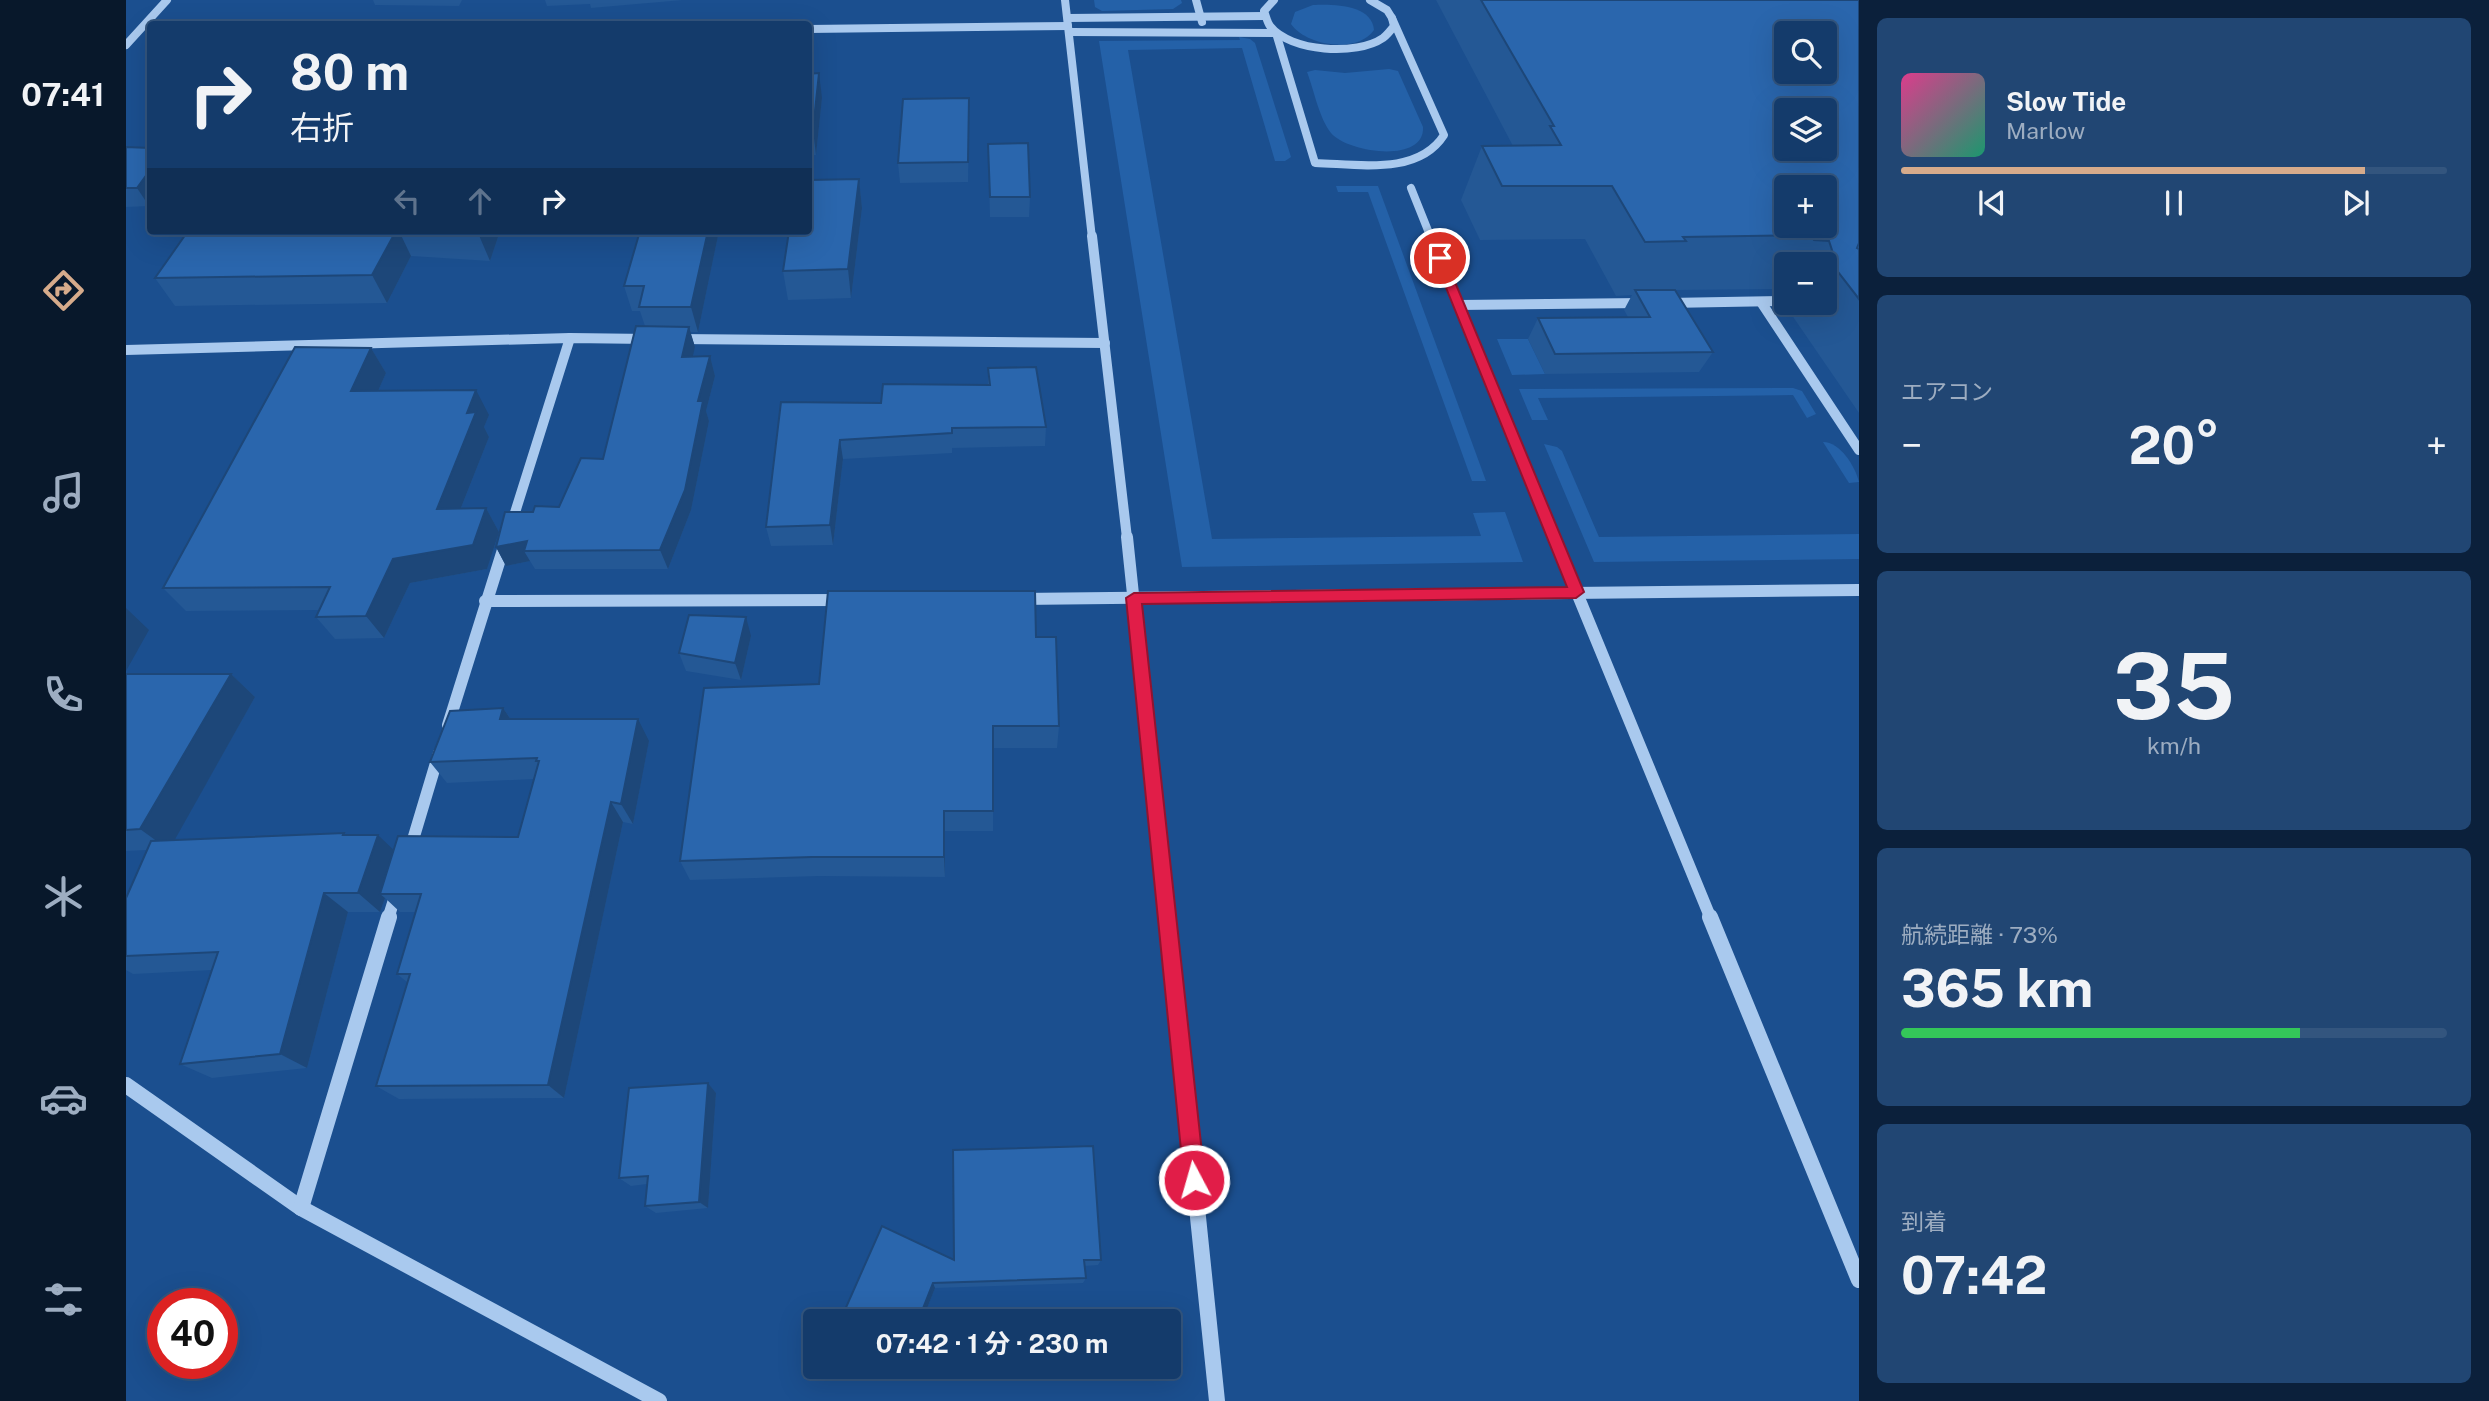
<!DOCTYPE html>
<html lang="ja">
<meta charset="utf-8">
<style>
body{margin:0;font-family:"Public Sans","Noto Sans JP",sans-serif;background:#214673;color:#f1f3f6;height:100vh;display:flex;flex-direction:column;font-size:26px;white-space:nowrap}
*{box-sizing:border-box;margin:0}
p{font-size:23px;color:#9dadc1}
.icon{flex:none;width:38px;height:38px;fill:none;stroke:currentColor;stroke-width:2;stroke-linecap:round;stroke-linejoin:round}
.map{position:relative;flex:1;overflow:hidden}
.sheet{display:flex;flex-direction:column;gap:18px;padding:18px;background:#0b203b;width:630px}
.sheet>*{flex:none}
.guide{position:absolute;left:21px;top:21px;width:665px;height:214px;border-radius:7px;box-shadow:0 7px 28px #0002,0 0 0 2px #33557e;background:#143b6b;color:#f1f3f6;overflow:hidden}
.controls{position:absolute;left:1648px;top:21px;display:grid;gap:14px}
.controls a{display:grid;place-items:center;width:63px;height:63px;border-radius:7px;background:#143b6b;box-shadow:0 7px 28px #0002,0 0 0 2px #33557e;font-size:35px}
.speed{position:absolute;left:21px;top:1288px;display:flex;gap:14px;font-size:35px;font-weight:700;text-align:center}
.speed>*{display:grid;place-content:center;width:91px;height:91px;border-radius:50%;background:#143b6b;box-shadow:0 7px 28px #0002,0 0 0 2px #33557e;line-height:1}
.speed .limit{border:10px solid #d22;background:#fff;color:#111}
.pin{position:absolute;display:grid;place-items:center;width:60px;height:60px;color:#fff;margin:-30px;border:4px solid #fff;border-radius:50%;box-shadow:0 2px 7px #0007}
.me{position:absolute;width:77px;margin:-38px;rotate:354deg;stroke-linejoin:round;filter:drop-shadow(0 0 5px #0008)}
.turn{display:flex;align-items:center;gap:24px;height:147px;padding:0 28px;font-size:32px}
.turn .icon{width:91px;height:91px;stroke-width:2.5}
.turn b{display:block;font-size:49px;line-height:60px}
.lanes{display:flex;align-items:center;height:66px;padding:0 28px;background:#0003;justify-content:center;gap:35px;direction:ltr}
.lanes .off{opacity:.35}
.big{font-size:52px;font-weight:700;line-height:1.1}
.sheet .card{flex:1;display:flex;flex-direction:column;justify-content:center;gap:10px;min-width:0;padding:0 24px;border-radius:10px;background:#214673}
.sheet .dial{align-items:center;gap:0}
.dial b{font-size:91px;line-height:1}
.song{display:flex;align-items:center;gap:21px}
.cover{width:84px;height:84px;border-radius:10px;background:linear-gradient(135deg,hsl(330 70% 55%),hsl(160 70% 35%))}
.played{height:7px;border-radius:4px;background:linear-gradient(90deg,#d6ab8b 85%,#33557e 85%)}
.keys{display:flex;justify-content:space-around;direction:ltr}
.heat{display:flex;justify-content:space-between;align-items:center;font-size:38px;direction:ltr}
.charge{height:10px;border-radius:5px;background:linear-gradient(90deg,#34c759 73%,#33557e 0)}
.trip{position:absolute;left:677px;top:1309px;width:378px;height:70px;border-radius:7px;background:#143b6b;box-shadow:0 7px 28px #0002,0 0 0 2px #33557e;font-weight:700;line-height:70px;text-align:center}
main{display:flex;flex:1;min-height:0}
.menu{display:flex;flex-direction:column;width:126px;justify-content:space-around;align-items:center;background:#08182b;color:#9dadc1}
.menu .icon{width:49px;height:49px}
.menu .active{color:#d6ab8b}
.menu b{font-size:32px;color:#f1f3f6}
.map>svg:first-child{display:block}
.green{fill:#2461a8}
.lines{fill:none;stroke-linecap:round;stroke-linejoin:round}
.minor-far3{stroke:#a9c9ee;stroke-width:8}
.minor-far2{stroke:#a9c9ee;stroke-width:10}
.minor-far1{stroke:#a9c9ee;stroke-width:12}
.minor{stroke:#a9c9ee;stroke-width:16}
.wall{fill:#245895}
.shaded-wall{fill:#1d4779}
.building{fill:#2a66ad;stroke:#1d4779;stroke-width:2;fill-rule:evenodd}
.route{fill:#e11d48;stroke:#92132f;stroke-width:2}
</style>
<main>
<nav class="menu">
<b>07:41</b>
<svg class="icon active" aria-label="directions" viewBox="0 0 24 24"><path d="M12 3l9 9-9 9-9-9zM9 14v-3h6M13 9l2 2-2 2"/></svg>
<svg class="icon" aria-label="music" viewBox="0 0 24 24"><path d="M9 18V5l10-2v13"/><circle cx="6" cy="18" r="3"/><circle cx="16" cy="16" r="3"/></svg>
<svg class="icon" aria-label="phone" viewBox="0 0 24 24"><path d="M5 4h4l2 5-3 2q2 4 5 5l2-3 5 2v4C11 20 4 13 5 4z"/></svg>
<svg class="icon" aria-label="climate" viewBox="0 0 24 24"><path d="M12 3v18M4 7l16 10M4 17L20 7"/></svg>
<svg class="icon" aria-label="car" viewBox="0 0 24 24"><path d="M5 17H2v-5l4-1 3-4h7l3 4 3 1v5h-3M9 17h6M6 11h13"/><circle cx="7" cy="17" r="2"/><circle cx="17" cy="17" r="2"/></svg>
<svg class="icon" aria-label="filters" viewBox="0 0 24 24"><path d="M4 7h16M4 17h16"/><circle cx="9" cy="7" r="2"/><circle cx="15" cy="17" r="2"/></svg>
</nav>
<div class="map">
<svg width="1733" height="1401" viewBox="0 0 1733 1401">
<rect width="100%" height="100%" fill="#1b4f8f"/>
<g class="green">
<polygon points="968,0 1055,0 1056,3 1047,9 976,11 969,7"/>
<path d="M 1187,5 C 1206,4 1246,4 1248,30 C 1232,54 1180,46 1165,24 L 1169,12 Z"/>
<polygon points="1113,37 1124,39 1129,43 1165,157 1159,161 1149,161 1116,48 1002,50 1086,539 1355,536 1347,513 1379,512 1397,562 1056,567 973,41 1114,40"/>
<path d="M 1263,69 L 1272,71 L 1297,127 C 1299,164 1222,153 1205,133 C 1193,118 1188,90 1181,72 L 1189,70 L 1219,73 Z"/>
<polygon points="1210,186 1252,186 1360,481 1346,481 1242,192 1212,192"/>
<polygon points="1371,339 1402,339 1419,374 1386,375"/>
<polygon points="1667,388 1676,391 1690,414 1681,418 1667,395 1412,398 1422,420 1406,420 1393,389"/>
<path d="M 1697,442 C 1714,442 1729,466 1733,482 L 1723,483 Z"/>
<polygon points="1418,444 1431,447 1436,451 1473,537 1733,534 1733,559 1468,562"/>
</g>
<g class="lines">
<g class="minor-far3">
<polyline points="939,0 966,238"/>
<polyline points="1070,0 1076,22"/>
<path d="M 1148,0 L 1138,11 C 1140,16 1141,22 1144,26 C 1164,52 1231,56 1257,38 C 1261,35 1265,30 1268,26 L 1266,18"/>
<polyline points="942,18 1138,16"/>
<polyline points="682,29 942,26"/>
<path d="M 944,32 L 1150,33 L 1189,163 C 1231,164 1292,176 1318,135 L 1266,18 L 1261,10 L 1244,0"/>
<polyline points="0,45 41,0"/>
<polyline points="1285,188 1305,238"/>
</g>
<g class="minor-far2">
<polyline points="966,236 1001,538"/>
<polyline points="1305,236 1429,538"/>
<polyline points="1635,302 1733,450"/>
<polyline points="1542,303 1661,301"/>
<polyline points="1333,305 1517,303"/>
<polyline points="552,339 979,343"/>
<polyline points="0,350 444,338 523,339"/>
<polyline points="381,538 444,338"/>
</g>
<g class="minor-far1">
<polyline points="1001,537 1041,919"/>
<polyline points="1428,537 1585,919"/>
<polyline points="893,599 1733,590"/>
<polyline points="359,601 718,600"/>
<polyline points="322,725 381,537"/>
<polyline points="283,853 313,753"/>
<polyline points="262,919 271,890"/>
</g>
<g class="minor">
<polyline points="1041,917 1091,1401"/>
<polyline points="1584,917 1733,1280"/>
<polyline points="0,1085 175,1208 533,1401"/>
<polyline points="175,1208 263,917"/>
</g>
</g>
<g class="wall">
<polygon points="247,0 336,0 333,6 249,5"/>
<polygon points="419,0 557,0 465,8 464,4 421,6"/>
<polygon points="1310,0 1733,0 1733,413 1661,308 1665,303 1699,303 1699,264 1661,264 1661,295 1651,294 1648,289 1549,290 1587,352 1573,372 1419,374 1402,339 1412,318 1502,317 1498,310 1506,295 1490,296 1459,239 1354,240 1335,200 1356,146 1387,146"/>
<polygon points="682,74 696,98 690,155 682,155"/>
<polygon points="843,118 842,182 774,183 772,163"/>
<polygon points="862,144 904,197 903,217 864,217"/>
<polygon points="0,147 24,148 24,205 23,206 0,207"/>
<polygon points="733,179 736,208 725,298 662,300 657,271"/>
<polygon points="62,231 374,231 364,261 285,256 261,303 49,306 29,278"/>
<polygon points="593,231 572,332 564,332 569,347 566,357 584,356 589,376 580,411 583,421 565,510 542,569 409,569 404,561 380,566 370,547 407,512 433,507 477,459 519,326 514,311 506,311 498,286"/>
<polygon points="245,348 260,373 252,391 363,415 358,427 363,437 335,508 360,508 373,532 361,569 284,583 258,638 209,639 190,617 193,610 60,611 37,588"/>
<polygon points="862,368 920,427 919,446 826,448 826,453 717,459 707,545 645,546 640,527 655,402 755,403 862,385"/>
<polygon points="625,636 615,680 560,671 553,653"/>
<polygon points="910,637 933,726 931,748 867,748 867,831 819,831 819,877 693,876 564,880 554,861 693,684"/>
<polygon points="0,674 105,674 129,697 48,840 220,835 268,850 392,837 408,779 321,783 304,762 377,708 385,719 523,741 507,824 497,822 438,1098 273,1099 250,1086 281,982 271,974 290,912 274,912 259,898 254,912 222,912 181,1068 86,1078 54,1064 86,970 7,974 0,970 0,898 21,850 0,851"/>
<polygon points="582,1083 590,1093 582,1208 530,1213 519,1206 521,1184 505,1186 493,1178"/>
<polygon points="828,1260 975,1260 972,1265 958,1266 960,1278 957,1283 809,1288 796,1321 714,1321"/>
</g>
<g class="shaded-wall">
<polygon points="693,73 696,98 690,155 687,130"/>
<polygon points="24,170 24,205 23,206 11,188"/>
<polygon points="733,179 736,208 725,298 722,269"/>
<polygon points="270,231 273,231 285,256 261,303 246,275"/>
<polygon points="352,231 374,231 364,261 352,233"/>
<polygon points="582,231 593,231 572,332 565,307"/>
<polygon points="563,327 569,347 562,377 556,357"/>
<polygon points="245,348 260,373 241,416 225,391"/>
<polygon points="584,356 589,376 580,411 583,421 565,510 542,569 534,550"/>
<polygon points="350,390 363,415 358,427 363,437 325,533 311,509 341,413"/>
<polygon points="714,440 717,459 707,545 704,525"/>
<polygon points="360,508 373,532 361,569 284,583 258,638 240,616 267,559"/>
<polygon points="401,541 398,551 404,561 380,566 370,547"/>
<polygon points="0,608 23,630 0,671"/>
<polygon points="620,617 625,636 615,680 609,663"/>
<polygon points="105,674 129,697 43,850 14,829"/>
<polygon points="377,708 392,730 374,719"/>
<polygon points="512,719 523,741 507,824 495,804"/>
<polygon points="485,802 497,822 438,1098 422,1085"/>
<polygon points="818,811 819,831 819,877 818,857"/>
<polygon points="252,835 273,855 254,894 259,898 254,912 232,893"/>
<polygon points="198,893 222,912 181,1068 154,1054"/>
<polygon points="582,1083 590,1093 582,1208 573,1202"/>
<polygon points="807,1283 809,1288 796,1321 792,1321"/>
</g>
<g class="building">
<path d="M 1355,0 L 1733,0 L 1733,243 L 1731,248 L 1733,249 L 1733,299 L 1699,255 L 1706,250 L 1703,241 L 1688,240 L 1685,235 L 1557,237 L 1560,241 L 1519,242 L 1486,186 L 1376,186 L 1356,146 L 1435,145 L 1424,126 L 1428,126 ZM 1661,33 L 1699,33 L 1699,72 L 1661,72 ZM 1661,110 L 1699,110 L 1699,149 L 1661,149 ZM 1661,187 L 1699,187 L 1699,226 L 1661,226 Z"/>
<polygon points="693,73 687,130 682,130 682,74"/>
<polygon points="843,98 842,162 772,163 777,99"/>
<polygon points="902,143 904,197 864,197 862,144"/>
<polygon points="0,147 24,148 24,170 11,188 0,188"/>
<polygon points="733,179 722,269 657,271 663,231 682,231 682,180"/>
<polygon points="62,231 270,231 246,275 29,278"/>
<polygon points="325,231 352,231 352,233"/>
<polygon points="514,231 582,231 565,307 513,307 518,286 498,286"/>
<polygon points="1509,290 1549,290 1587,352 1429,354 1412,318 1524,317"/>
<polygon points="510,326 563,327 556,357 584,356 572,401 577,401 559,490 534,550 398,551 401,541 370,547 379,512 407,512 409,506 433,507 455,458 477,459"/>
<polygon points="169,347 245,348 225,391 350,390 341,413 350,412 311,509 360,508 347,545 267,559 240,616 190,617 204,587 37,588"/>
<polygon points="910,367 920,427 826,428 826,433 714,440 704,525 640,527 655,402 755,403 757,384 864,385 862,368"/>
<polygon points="702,591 909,591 910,637 930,637 933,726 867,726 867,811 818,811 818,857 686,857 554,861 578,688 693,684"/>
<polygon points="563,615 620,617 609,663 553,653"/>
<polygon points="0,674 105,674 14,829 0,830"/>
<polygon points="377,708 374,719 512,719 495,804 485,802 422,1085 250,1086 284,974 271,974 295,894 254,894 272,836 392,837 413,761 410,761 411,758 304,762 324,711"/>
<polygon points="218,833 217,835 252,835 232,893 198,893 154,1054 54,1064 92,952 0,956 0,898 25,841"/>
<polygon points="582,1083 573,1202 519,1206 522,1176 493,1178 503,1088"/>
<polygon points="967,1146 975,1260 958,1260 960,1278 807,1283 792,1321 714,1321 756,1226 828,1260 827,1150"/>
</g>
<polygon class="route" points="1314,255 1319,258 1458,592 1450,598 1016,604 1079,1180 1076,1187 1068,1190 1061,1187 1058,1180 1000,598 1008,593 1441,587 1308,258"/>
</svg>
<div class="controls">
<a><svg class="icon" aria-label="search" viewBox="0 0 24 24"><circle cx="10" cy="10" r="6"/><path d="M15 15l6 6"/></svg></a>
<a><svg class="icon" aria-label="layers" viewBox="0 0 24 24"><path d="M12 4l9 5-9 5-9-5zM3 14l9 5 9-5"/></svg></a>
<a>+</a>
<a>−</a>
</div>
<div class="speed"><div class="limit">40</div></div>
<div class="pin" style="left:1314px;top:258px;background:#d93025"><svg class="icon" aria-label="arrive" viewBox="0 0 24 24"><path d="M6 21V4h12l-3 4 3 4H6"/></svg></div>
<svg class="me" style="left:1068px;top:1180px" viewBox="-20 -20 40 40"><circle r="17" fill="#e11d48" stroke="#fff" stroke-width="3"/><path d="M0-11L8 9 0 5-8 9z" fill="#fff"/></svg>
<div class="trip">07:42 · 1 分 · 230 m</div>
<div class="guide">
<div class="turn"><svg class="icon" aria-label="right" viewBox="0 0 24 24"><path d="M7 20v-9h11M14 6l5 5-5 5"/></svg><div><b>80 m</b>右折</div></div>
<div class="lanes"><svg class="icon off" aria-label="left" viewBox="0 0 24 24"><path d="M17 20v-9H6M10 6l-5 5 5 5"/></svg><svg class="icon off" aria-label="ahead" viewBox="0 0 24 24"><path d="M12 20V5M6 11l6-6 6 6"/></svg><svg class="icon" aria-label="right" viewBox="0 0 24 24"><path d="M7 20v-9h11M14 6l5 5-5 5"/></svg></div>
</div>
</div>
<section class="sheet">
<div class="card">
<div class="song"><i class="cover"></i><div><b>Slow Tide</b><p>Marlow</p></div></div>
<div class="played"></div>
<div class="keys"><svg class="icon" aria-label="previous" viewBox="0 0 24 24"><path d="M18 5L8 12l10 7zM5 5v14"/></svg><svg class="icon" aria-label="pause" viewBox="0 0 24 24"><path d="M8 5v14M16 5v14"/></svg><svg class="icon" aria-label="next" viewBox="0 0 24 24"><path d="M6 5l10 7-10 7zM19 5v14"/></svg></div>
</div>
<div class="card"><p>エアコン</p>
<div class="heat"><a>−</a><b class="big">20°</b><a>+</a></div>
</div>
<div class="card dial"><b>35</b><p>km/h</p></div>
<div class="card"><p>航続距離 · 73%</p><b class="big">365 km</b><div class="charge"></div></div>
<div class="card"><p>到着</p><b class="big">07:42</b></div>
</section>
</main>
